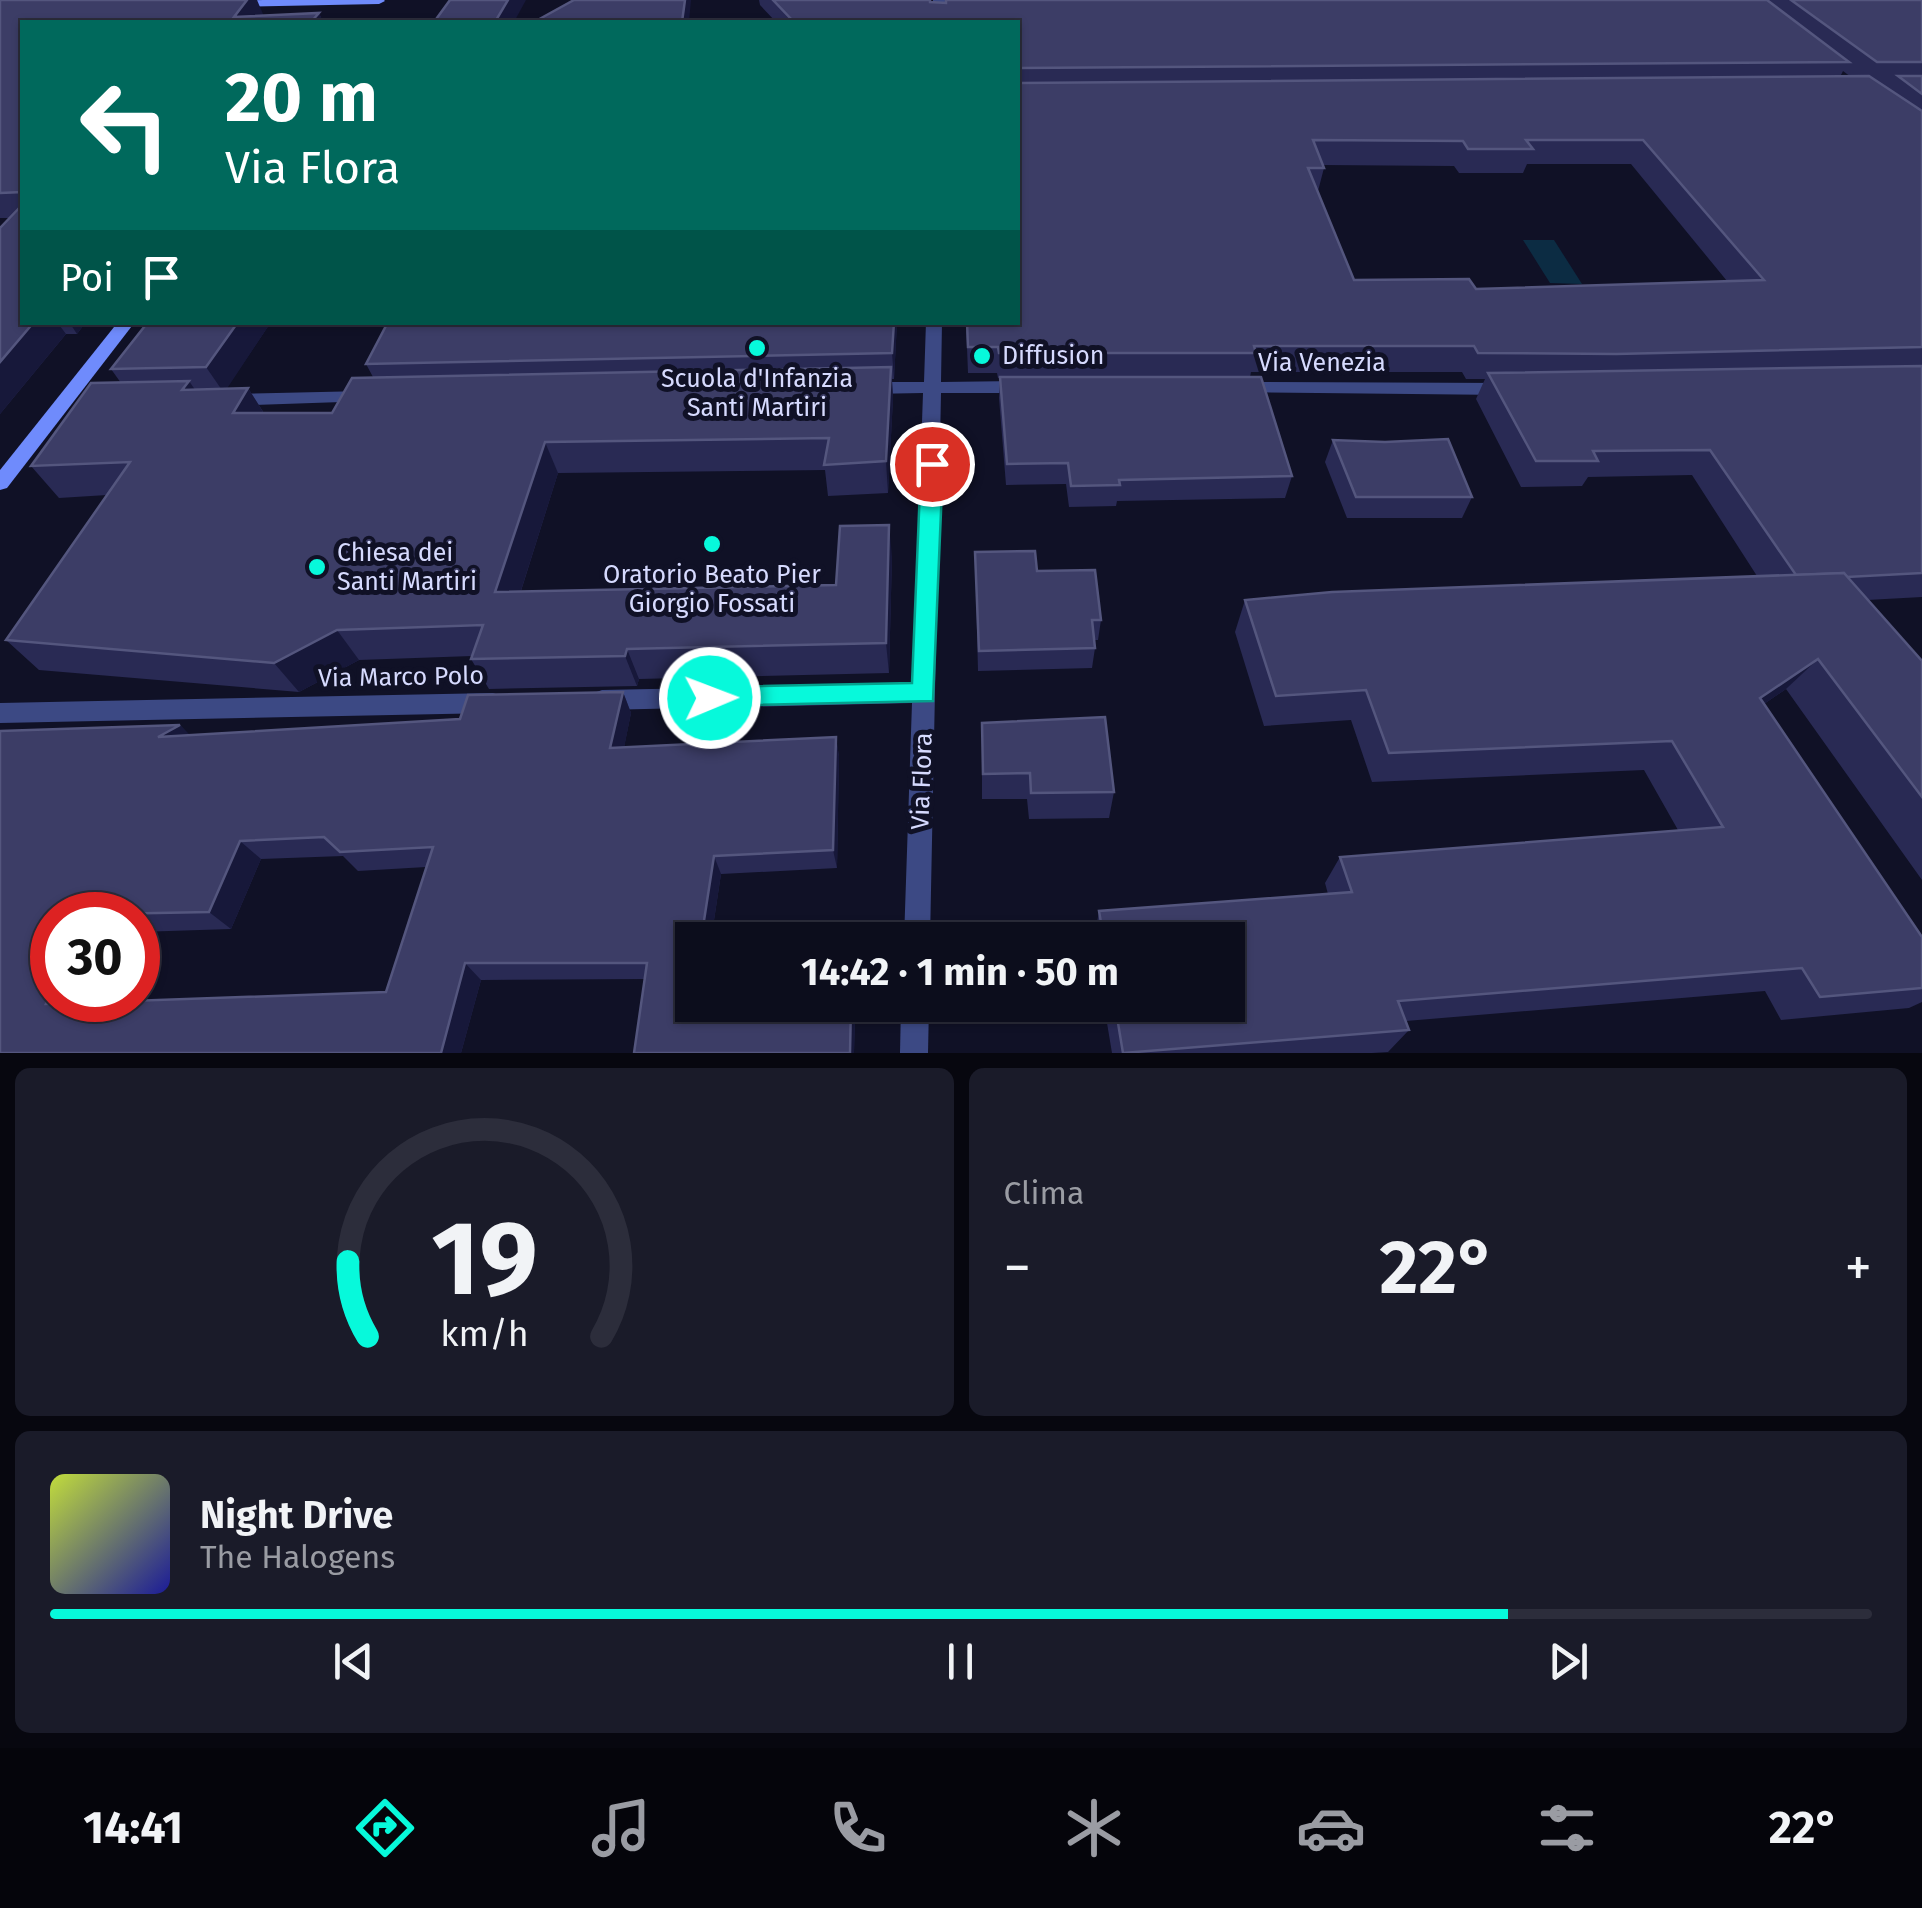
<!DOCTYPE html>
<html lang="it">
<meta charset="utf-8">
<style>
body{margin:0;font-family:"Fira Sans",sans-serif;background:#1a1b29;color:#f1f3f6;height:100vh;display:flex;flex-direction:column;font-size:38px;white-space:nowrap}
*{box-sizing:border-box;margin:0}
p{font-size:32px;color:#9a9ca3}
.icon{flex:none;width:55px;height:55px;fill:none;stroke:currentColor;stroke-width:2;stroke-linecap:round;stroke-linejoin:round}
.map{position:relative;height:1053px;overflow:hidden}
.sheet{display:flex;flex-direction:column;gap:15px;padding:15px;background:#07070f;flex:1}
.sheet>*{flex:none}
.hud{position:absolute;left:20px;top:20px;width:1000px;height:305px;border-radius:0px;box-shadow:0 2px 8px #0004,0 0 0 2px #2c2d3b;background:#00695c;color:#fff;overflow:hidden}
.speed{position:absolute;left:30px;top:892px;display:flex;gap:20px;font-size:50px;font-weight:700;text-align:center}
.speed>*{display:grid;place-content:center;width:130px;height:130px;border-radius:50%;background:#0c0d1c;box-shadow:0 2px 8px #0004,0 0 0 2px #2c2d3b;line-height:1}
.speed .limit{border:15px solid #d22;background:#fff;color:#111}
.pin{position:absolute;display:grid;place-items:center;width:85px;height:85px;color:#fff;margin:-42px;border:5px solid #fff;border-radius:50%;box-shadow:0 2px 10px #0007}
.me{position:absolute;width:110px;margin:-55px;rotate:89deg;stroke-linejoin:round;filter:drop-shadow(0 0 8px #0008)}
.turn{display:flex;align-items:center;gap:35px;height:210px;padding:0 40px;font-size:45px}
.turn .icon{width:130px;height:130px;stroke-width:2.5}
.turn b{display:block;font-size:70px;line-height:85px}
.then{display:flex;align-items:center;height:95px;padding:0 40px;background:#0003;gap:20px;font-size:38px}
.big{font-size:75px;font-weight:700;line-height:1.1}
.sheet .widget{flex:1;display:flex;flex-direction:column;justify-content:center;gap:15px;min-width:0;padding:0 35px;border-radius:15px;background:#1a1b29}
.sheet .dial{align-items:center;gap:0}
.dial svg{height:260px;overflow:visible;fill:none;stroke:#2c2d3b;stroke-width:7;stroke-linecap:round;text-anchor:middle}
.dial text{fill:#f1f3f6;stroke:none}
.song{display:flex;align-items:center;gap:30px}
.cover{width:120px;height:120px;border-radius:15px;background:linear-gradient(135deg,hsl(70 70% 55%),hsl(240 70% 35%))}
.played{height:10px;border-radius:5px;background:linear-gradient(90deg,#07f9db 80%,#2c2d3b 80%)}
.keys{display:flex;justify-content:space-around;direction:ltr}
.heat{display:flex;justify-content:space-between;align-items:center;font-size:55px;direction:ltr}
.sheet .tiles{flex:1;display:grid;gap:15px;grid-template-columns:1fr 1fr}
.widget:last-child{grid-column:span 2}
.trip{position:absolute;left:675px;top:922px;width:570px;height:100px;border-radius:0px;background:#0c0d1c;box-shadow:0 2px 8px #0004,0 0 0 2px #2c2d3b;font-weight:700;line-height:100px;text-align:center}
.dock{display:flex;height:160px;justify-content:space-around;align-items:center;background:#05050b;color:#9a9ca3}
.dock .icon{width:70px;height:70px}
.dock .current{color:#07f9db}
.dock b{font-size:45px;color:#f1f3f6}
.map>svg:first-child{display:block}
.water{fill:#0c2c43}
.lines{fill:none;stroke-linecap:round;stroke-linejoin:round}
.street{fill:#3c4984;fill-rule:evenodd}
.secondary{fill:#6f8bfc;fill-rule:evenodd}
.wall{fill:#292a54;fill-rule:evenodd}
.shaded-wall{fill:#17183a}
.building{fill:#3c3d66;stroke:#54567e;stroke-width:2.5;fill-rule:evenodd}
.route{fill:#07f9db;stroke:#05a28e;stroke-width:2.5}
.poi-dot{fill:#07f9db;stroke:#101126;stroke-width:4}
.labels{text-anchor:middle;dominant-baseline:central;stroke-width:10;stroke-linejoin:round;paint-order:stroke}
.poi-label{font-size:25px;fill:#d6dafe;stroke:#101126;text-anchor:start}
.street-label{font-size:25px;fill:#d6dafe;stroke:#101126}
</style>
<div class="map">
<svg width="1922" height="1053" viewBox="0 0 1922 1053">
<rect width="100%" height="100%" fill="#101126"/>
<polygon class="water" points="1523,240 1554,240 1582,284 1550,283"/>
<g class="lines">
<g class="street">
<polygon points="933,0 945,0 944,22 933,22"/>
<polygon points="926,322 942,322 941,382 1025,381 1034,387 1025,393 941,393 930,940 904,940 912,703 602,710 594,707 591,700 594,693 602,690 913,684 923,393 869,394 860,388 869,382 924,382"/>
<polygon points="1239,382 1505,383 1514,389 1505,395 1233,392 1230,388"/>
<polygon points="365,391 371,393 374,397 371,401 229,406 220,400 229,394"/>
<polygon points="493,693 501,696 504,703 501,710 493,713 0,723 0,703"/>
<polygon points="901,1005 929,1005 928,1053 900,1053"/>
</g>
<g class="secondary">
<polygon points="263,0 384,0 385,1 379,4 232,7 226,4 232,1"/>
<polygon points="118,322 135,322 7,488 0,490 0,470"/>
</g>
</g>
<g class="wall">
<polygon points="0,0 263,14 262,15 319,13 323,22 22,22 22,322 86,322 77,334 66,334 0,414 0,228 9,218 0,218"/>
<path d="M 759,0 L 930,0 L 930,2 L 946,3 L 946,0 L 1922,0 L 1922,597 L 1867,600 L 1922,661 L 1922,880 L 1786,689 L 1764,704 L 1922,937 L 1922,1002 L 1909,1008 L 1781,1020 L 1765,991 L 1406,1021 L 1409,1030 L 1388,1052 L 1372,1053 L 1112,1053 L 1104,1005 L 1228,1005 L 1228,940 L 1094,940 L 1099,911 L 1328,894 L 1325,883 L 1340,857 L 1678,830 L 1644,770 L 1372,782 L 1351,720 L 1264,726 L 1235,632 L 1245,600 L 1757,576 L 1692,475 L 1588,477 L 1582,486 L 1521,487 L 1476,399 L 1485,379 L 1466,379 L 1462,372 L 1251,372 L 1250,377 L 1292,476 L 1285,498 L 1117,501 L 1116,506 L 1069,507 L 1066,484 L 1006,485 L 999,398 L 1000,378 L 998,378 L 997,373 L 968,373 L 966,322 L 1018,322 L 1018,22 L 776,22 L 760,5 ZM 1843,71 L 1851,77 L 1840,77 ZM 1527,164 L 1631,164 L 1727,281 L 1476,289 L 1354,280 L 1318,191 L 1324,168 L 1323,165 L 1454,166 L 1459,173 L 1523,173 Z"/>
<polygon points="148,322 271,322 226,389 248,388 264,413 332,413 373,377 366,364 388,322 897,322 894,379 892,379 893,398 888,493 828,496 825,470 558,473 521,591 836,585 892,556 889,673 639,679 637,686 489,689 471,659 472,656 359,660 299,692 39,670 6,640 107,495 59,498 31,466 121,383 111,369"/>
<polygon points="1333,440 1472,497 1462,518 1347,518 1325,462"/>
<polygon points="975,552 1037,571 1101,620 1098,640 1094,640 1095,648 1092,668 978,671"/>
<path d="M 623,692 L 631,713 L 624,747 L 836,737 L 839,757 L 837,868 L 721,874 L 711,940 L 692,940 L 692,1005 L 851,1005 L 851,1011 L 851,1005 L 854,1005 L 855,1011 L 854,1053 L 634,1053 L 645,979 L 481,980 L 461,1053 L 0,1053 L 0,731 L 180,725 L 189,735 L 460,719 L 468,695 ZM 343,856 L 358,871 L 426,867 L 386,992 L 84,1002 L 85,1000 L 52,1000 L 52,915 L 138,915 L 138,932 L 231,929 L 261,859 Z"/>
<polygon points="982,723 1114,792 1109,818 1029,819 1027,799 982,799"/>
</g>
<g class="shaded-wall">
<polygon points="247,0 257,0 263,14 257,22 234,17"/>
<polygon points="508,0 526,0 514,22 495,22"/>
<polygon points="685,0 691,0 689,22 682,22"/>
<polygon points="319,13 323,22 311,22"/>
<polygon points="34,322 57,322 66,334 0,414 0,362"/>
<polygon points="69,322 86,322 77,334"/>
<polygon points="238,322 271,322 224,393 206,367"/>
<polygon points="894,322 897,322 894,379 892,353"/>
<polygon points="891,367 893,398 888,493 886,461"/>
<polygon points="189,381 211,413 182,390"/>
<polygon points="248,388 268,420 233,413"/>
<polygon points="545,442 558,473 511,622 495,592"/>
<polygon points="889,525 892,556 889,673 886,643"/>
<polygon points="337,630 359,660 299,692 274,663"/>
<polygon points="627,649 639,679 637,686 625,656"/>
<polygon points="1818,659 1786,689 1730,727 1760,698"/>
<polygon points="623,692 631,713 620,768 610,748"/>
<polygon points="180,725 201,746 158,737"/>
<polygon points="836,737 839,757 837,868 833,850"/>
<polygon points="240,841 261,859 231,929 209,912"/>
<polygon points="714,856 721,874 711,940 701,940"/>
<polygon points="465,963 481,980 461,1053 441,1053"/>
<polygon points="52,992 52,1000 85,1000 75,1019 46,1004"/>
<polygon points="851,1005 854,1005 855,1011 854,1053 850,1053"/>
</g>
<g class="building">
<polygon points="0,0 247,0 234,17 319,13 311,22 22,22 22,192 0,193"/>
<polygon points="450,0 508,0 495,22 434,22"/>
<polygon points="574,0 685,0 682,22 534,22"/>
<polygon points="773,0 930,0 930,2 946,3 946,0 1767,0 1849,62 1019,68 1018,69 1018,22 794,22"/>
<polygon points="1791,0 1922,0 1922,62 1877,62"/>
<path d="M 1869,76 L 1922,111 L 1922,347 L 1616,354 L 1478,353 L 1474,346 L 1254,346 L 1256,353 L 999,353 L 998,347 L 968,347 L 967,322 L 1018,322 L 1018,79 L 1019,83 ZM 1313,140 L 1463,141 L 1468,149 L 1533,149 L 1526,140 L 1643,140 L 1764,280 L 1476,289 L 1469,279 L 1354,280 L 1308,168 L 1324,168 Z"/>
<polygon points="1898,76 1922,76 1922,94"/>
<polygon points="22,205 22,322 34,322 0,362 0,228"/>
<polygon points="148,322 238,322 206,367 111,369"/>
<polygon points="388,322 894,322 892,353 366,364"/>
<polygon points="1922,366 1922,573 1847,577 1844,573 1796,575 1710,450 1593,451 1598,461 1536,461 1488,373"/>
<polygon points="891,367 886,461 824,465 829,438 545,442 495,592 836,585 840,526 889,525 886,643 627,649 625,656 471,659 483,625 337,630 274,663 6,640 130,462 31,466 91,383 189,381 182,390 248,388 233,413 332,413 352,378"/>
<polygon points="1000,377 1261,377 1292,476 1119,480 1120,485 1071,486 1068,463 1007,464"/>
<polygon points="1448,439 1472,497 1356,497 1333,440 1385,442"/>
<polygon points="1035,551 1037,571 1095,570 1101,620 1092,620 1095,648 979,651 975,552"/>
<polygon points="1844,573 1922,661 1922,797 1818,659 1760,698 1922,937 1922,988 1820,997 1802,968 1398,1001 1409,1030 1123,1053 1115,1005 1228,1005 1228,940 1104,940 1099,911 1352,892 1340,857 1723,827 1672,741 1389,753 1366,690 1276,696 1245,600 1332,592"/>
<path d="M 623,692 L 610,748 L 836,737 L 833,850 L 714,856 L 701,940 L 692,940 L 692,1005 L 851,1005 L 850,1053 L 634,1053 L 647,963 L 465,963 L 441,1053 L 0,1053 L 0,731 L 180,725 L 158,737 L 460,719 L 468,695 ZM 324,837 L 340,852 L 433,847 L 386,992 L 46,1004 L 52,992 L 52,915 L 209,912 L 240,841 Z"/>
<polygon points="1105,717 1114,792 1031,793 1030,773 983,774 982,723"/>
</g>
<polygon class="route" points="932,456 943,464 933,701 701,706 697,698 701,690 710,687 912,683 921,464"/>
<g class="poi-dot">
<circle cx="757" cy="348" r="10"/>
<circle cx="982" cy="356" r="10"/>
<circle cx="712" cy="544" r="10"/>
<circle cx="317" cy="567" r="10"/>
</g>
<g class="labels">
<g class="poi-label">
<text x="1002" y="356">Diffusion</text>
<text x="757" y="379" text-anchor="middle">Scuola d'Infanzia<tspan x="757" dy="29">Santi Martiri</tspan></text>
<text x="337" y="553">Chiesa dei<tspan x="337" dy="29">Santi Martiri</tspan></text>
<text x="712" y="575" text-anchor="middle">Oratorio Beato Pier<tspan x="712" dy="29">Giorgio Fossati</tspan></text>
</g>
<g class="street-label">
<text x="1322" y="363">Via Venezia</text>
<text transform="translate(401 677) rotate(-1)">Via Marco Polo</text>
<text transform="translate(922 781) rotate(-88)">Via Flora</text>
</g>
</g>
</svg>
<div class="speed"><div class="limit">30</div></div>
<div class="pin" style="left:932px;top:464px;background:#d93025"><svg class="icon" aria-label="arrive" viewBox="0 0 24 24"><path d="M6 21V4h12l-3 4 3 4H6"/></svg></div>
<svg class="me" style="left:710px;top:698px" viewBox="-20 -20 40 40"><circle r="17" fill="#07f9db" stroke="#fff" stroke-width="3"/><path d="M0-11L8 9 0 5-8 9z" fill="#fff"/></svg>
<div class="trip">14:42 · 1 min · 50 m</div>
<div class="hud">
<div class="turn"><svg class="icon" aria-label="left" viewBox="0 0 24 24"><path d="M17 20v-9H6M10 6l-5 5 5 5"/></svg><div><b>20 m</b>Via Flora</div></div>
<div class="then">Poi<svg class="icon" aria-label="arrive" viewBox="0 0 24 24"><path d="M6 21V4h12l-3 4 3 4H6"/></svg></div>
</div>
</div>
<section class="sheet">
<div class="tiles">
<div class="widget dial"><svg viewBox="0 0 100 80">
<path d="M14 69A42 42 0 1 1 86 69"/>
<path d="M14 69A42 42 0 0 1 8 46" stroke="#07f9db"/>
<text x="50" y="56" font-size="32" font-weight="700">19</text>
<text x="50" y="72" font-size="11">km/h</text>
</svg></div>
<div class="widget"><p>Clima</p>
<div class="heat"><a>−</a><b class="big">22°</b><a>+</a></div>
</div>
<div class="widget">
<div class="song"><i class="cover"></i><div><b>Night Drive</b><p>The Halogens</p></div></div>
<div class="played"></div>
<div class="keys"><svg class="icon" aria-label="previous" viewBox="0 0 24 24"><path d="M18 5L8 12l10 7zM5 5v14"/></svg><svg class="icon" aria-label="pause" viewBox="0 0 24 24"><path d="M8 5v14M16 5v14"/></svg><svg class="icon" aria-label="next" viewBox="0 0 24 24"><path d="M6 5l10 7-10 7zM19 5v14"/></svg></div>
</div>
</div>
</section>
<nav class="dock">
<b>14:41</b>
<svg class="icon current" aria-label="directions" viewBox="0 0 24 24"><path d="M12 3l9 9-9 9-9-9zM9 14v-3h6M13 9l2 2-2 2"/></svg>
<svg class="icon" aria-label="music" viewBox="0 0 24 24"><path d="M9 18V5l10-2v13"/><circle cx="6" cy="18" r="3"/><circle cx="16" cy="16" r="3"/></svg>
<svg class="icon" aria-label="phone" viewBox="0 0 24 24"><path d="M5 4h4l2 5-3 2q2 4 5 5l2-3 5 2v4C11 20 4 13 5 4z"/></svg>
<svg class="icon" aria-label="climate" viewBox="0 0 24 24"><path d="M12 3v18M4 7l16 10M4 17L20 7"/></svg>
<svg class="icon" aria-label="car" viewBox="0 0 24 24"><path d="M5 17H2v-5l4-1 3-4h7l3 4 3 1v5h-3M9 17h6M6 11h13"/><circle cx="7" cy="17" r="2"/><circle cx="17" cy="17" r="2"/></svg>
<svg class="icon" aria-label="filters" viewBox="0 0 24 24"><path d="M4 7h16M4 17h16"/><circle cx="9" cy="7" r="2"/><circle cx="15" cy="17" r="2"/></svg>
<b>22°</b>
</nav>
